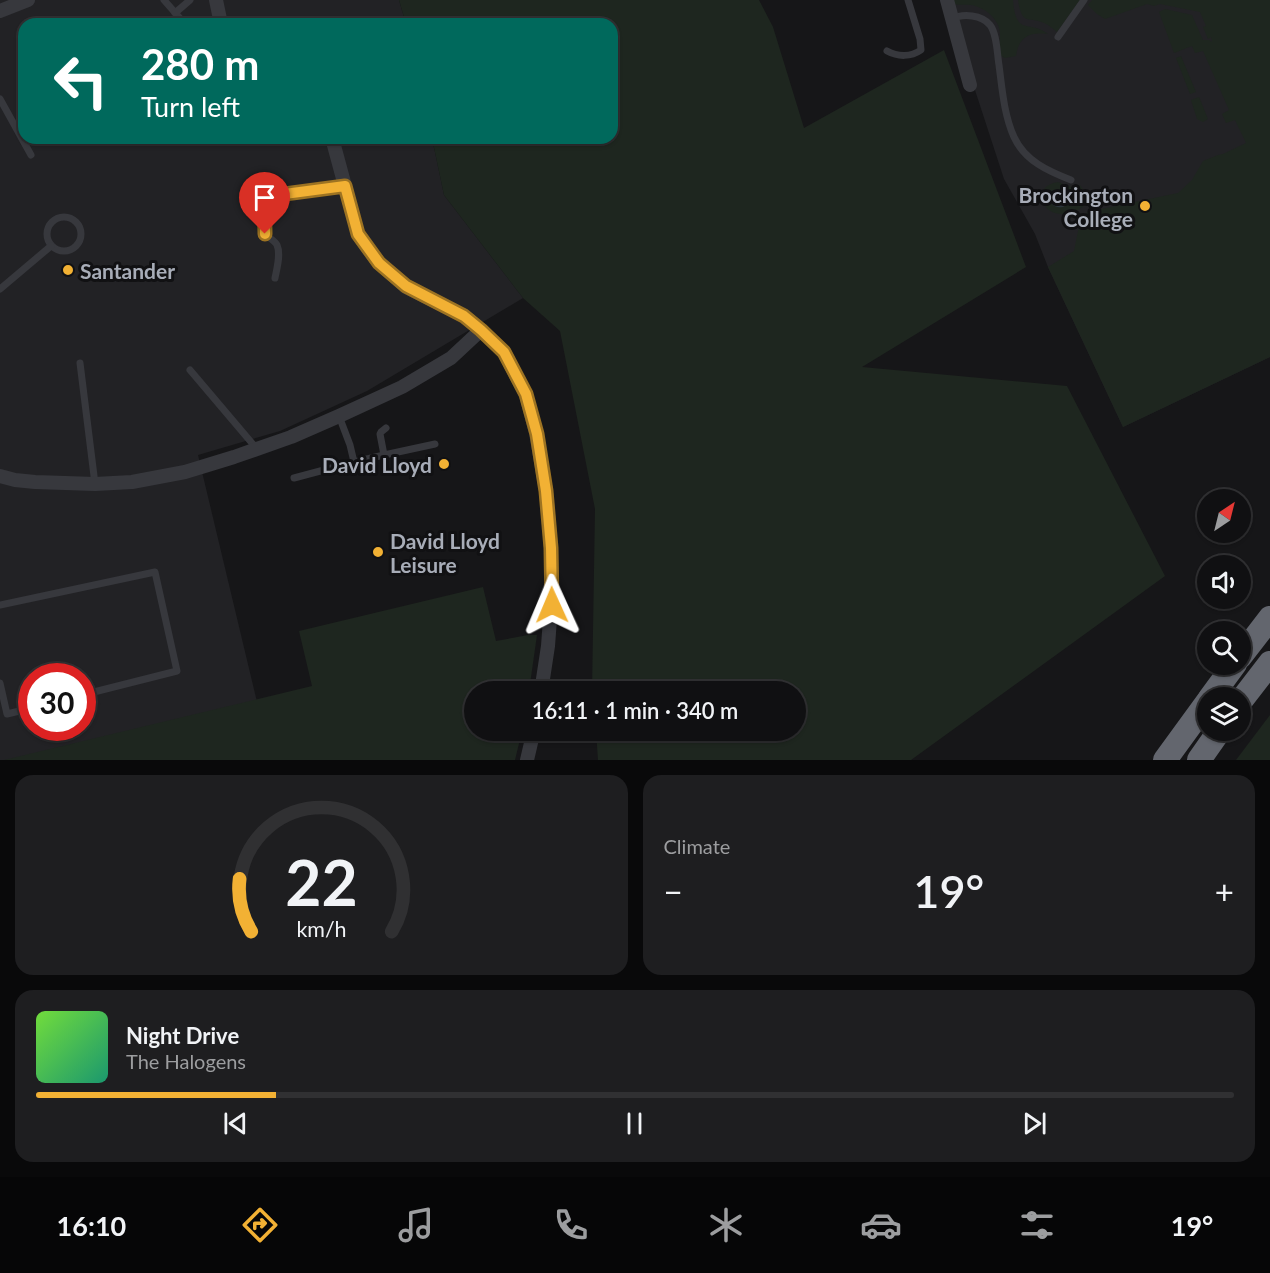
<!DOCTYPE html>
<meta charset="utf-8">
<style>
body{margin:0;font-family:Lato,sans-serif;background:#1e1e20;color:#f1f3f6;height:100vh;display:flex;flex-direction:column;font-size:22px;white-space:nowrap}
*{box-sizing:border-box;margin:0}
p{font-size:20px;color:#9c9d9f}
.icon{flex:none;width:33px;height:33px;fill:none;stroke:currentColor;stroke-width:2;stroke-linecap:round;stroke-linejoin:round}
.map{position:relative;height:760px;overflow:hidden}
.sheet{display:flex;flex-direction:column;gap:15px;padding:15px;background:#09090a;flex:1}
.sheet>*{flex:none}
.top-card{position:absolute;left:18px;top:18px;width:600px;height:126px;border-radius:18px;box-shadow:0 2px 4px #0004,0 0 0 2px #303032;background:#00695c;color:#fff;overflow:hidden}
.needle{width:39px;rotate:35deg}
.controls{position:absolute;left:1197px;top:489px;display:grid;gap:12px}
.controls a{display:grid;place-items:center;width:54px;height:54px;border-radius:50%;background:#101012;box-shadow:0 2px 4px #0004,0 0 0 2px #303032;font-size:30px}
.speed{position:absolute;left:18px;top:663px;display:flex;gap:12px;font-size:30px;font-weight:700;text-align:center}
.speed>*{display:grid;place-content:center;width:78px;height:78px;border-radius:50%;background:#101012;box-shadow:0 2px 4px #0004,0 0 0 2px #303032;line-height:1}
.speed .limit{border:9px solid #d22;background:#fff;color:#111}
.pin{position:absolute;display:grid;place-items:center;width:51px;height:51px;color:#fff;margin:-62px -26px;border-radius:50% 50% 50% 0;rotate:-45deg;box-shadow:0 0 6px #0007}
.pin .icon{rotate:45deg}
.me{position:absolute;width:66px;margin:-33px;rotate:359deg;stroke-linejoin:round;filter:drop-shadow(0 0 4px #0008)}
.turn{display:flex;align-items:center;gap:21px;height:126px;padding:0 24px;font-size:27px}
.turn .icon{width:78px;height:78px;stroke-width:2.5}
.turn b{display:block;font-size:42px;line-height:51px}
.big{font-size:45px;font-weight:600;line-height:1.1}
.sheet .widget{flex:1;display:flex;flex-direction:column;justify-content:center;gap:9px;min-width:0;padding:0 21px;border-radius:18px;background:#1e1e20}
.sheet .dial{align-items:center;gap:0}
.dial svg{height:156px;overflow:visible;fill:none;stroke:#303032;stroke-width:7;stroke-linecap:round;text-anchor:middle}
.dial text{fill:#f1f3f6;stroke:none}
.song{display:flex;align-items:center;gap:18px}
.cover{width:72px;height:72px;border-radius:9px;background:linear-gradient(135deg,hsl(100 70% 55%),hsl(160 70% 35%))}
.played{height:6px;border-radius:3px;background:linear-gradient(90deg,#f2b134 20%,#303032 20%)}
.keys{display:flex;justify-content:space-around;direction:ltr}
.heat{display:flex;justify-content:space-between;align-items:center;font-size:33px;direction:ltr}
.sheet .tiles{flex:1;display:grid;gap:15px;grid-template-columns:1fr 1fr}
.widget:last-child{grid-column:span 2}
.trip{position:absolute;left:464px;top:681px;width:342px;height:60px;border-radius:30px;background:#101012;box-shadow:0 2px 4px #0004,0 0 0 2px #303032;font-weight:600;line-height:60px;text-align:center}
.menu{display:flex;height:96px;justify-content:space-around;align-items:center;background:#060607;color:#9c9d9f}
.menu .icon{width:42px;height:42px}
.menu .on{color:#f2b134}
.menu b{font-size:27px;color:#f1f3f6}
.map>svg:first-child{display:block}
.built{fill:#222225;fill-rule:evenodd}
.green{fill:#1e261f}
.water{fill:#2c353c}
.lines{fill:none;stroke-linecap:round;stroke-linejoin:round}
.service{stroke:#37383d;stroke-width:7}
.minor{stroke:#37383d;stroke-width:14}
.motorway{stroke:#63666e;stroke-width:24}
.route-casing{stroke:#9d7322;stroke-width:15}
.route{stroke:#f2b134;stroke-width:10}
.poi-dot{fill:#f2b134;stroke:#111113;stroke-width:2}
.labels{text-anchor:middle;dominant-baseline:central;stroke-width:6;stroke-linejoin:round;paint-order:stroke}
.poi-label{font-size:21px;font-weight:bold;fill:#a8adb8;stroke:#111113;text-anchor:end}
</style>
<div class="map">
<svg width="1270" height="760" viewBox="0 0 1270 760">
<rect width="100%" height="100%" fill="#161618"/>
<g class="built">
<path d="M 0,0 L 399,0 L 406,24 L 24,24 L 24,138 L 432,138 L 444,195 L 523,298 L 367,391 L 280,431 L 198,455 L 258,706 L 18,760 L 0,760 ZM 32,676 L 82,676 L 82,728 L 32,728 Z"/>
<polygon points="951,0 1270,0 1270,357 1123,427 1048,267 1035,234 1004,179 973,84"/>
</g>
<g class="green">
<polygon points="399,0 759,0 773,27 804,128 944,50 1026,267 862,367 1067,386 1165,576 911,760 598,760 596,731 795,730 795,692 592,691 595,509 560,331 523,298 444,195 432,138 612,138 612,24 406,24"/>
<path d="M 951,0 L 1013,0 C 1016,38 1029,19 1048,34 C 1030,32 1019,36 1016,56 L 1005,58 L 998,54 C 999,48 1000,41 1000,34 C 1000,20 985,7 971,5 C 964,4 959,6 952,3 Z"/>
<path d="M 1018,0 L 1080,0 L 1057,32 C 1053,29 1049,25 1044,23 C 1027,16 1022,26 1018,0 Z"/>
<polygon points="1092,0 1270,0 1270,357 1123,427 1048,267 1074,251 1078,231 1087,212 1178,193 1192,180 1203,161 1218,155 1223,154 1246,143 1235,120 1226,123 1222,114 1229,110 1203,51 1195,53 1192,46 1174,53 1159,12 1165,9 1192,15 1203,40 1209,40 1212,42 1211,37 1208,39 1203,27 1206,26 1200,12 1160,4 1154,6 1147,4 1105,19 1097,14 1088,5"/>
<polygon points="1181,56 1196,92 1190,94 1176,58"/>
<polygon points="1199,97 1208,119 1203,122 1197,119 1191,100"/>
<path d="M 1058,182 L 1076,189 L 1080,185 L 1084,191 L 1084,206 C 1079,209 1076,212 1071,213 C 1042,221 1029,186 1058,182 Z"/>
<polygon points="483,587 496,641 528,635 537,635 529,691 474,692 474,730 522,731 515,760 4,760 312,686 299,631"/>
<polygon points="1270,715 1270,760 1236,760"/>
</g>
<path class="water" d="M 1057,190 L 1064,191 L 1072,198 C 1068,207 1058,211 1051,203 L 1051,194 Z"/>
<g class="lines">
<g class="service">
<polyline points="164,0 185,24"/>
<polyline points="175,13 190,0"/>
<path d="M 952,19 C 963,13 982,15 990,25 C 997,34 997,53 999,65 C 1002,88 1004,115 1014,137 C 1025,161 1048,171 1071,180"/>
<polyline points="1058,37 1084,0"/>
<path d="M 887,51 C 898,57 911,57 921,50 L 920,39 L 908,0"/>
<polyline points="0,99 31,155"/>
<path d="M 274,184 L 277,195 C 262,202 265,220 265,234 C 269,238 275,241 277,245 C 281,254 277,268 275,278"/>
<polyline points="277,195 345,186"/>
<circle cx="64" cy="234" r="17"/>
<polyline points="0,289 51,246"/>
<polyline points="80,363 95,484"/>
<polyline points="190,370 257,449"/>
<polyline points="339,416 350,445 354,462 384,455"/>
<polyline points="386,428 381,432 380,434 384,455 435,444"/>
<polyline points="294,478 354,462"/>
<polyline points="0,605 155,572 177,671 82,695"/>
<polyline points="0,683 7,714 32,708"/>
</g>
<g class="minor">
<polyline points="216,0 221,24"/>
<polyline points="947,0 970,85"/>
<polyline points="0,11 28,0"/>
<polyline points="332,138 358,234 368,249 379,263 406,287 464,316 481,330 504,352 526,395 536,433 546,491 551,548 551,605 548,646 541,692"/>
<polyline points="0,476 15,480 35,482 95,484 132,482 185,472 234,457 291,437 339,416 402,387 451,358 481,330"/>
<polyline points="527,760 534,730"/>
</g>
<g class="motorway">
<polyline points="1240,657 1270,618"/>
<polyline points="1210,698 1235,664"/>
<polyline points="1240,702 1270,663"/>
<polyline points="1165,760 1208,701"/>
<polyline points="1199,760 1220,730"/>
</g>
</g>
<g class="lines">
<g class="route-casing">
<path id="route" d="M 265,234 C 265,220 262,202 277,195 L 345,186 L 358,234 L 379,263 L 406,286 L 464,316 L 481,330 L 504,352 L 526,394 L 537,434 L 546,491 L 551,548 L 552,605"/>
</g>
<use href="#route" class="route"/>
</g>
<g class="poi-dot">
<circle cx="1145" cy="206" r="6"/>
<circle cx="68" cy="270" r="6"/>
<circle cx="444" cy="464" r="6"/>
<circle cx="378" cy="552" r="6"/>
</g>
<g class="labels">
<g class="poi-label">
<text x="1133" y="194">Brockington<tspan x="1133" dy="24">College</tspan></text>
<text x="80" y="270" text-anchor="start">Santander</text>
<text x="432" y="464">David Lloyd</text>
<text x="390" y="540" text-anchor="start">David Lloyd<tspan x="390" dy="24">Leisure</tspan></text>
</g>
</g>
</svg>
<div class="controls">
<a><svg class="needle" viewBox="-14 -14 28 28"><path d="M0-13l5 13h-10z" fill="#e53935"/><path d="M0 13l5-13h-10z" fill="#9c9d9f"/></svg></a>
<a><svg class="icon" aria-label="sound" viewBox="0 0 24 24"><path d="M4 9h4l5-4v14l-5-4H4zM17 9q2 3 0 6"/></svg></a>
<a><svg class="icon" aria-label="search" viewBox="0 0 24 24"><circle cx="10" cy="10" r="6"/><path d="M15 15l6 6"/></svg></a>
<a><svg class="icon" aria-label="layers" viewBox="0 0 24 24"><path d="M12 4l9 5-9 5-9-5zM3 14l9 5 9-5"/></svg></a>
</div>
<div class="speed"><div class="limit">30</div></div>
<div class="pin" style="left:265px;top:234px;background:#d93025"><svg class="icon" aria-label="arrive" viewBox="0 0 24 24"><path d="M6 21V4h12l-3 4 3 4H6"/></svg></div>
<svg class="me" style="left:552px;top:605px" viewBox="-20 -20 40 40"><path d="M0-17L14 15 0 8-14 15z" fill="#f2b134" stroke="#fff" stroke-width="4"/></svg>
<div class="trip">16:11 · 1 min · 340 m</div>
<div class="top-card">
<div class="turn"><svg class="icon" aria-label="left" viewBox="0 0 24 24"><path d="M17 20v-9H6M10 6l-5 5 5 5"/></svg><div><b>280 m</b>Turn left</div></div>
</div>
</div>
<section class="sheet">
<div class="tiles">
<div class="widget dial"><svg viewBox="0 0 100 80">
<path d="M14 69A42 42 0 1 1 86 69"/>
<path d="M14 69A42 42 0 0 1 8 42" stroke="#f2b134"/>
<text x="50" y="56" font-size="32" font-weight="700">22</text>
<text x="50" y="72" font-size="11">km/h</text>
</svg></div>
<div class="widget"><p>Climate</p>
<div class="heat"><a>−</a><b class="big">19°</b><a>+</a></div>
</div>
<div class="widget">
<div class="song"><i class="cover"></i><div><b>Night Drive</b><p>The Halogens</p></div></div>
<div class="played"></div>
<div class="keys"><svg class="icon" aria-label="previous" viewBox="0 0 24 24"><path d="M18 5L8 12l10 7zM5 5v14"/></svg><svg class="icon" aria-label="pause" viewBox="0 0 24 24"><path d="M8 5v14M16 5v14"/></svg><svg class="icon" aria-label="next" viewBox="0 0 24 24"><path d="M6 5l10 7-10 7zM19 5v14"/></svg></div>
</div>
</div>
</section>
<nav class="menu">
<b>16:10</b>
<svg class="icon on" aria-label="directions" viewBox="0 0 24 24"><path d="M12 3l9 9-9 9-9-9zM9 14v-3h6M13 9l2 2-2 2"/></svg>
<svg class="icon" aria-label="music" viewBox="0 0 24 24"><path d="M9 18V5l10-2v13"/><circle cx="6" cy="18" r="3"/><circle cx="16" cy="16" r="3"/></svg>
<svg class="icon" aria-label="phone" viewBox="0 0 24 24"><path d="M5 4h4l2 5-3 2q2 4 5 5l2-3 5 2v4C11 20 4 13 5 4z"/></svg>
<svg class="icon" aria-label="climate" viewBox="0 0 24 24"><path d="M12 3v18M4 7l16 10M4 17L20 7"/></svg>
<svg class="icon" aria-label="car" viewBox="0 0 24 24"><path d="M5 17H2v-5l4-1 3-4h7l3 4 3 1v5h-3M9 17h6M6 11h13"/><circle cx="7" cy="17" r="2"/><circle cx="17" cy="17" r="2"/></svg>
<svg class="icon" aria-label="filters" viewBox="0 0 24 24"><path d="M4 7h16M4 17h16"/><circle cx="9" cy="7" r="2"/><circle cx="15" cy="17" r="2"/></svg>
<b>19°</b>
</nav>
